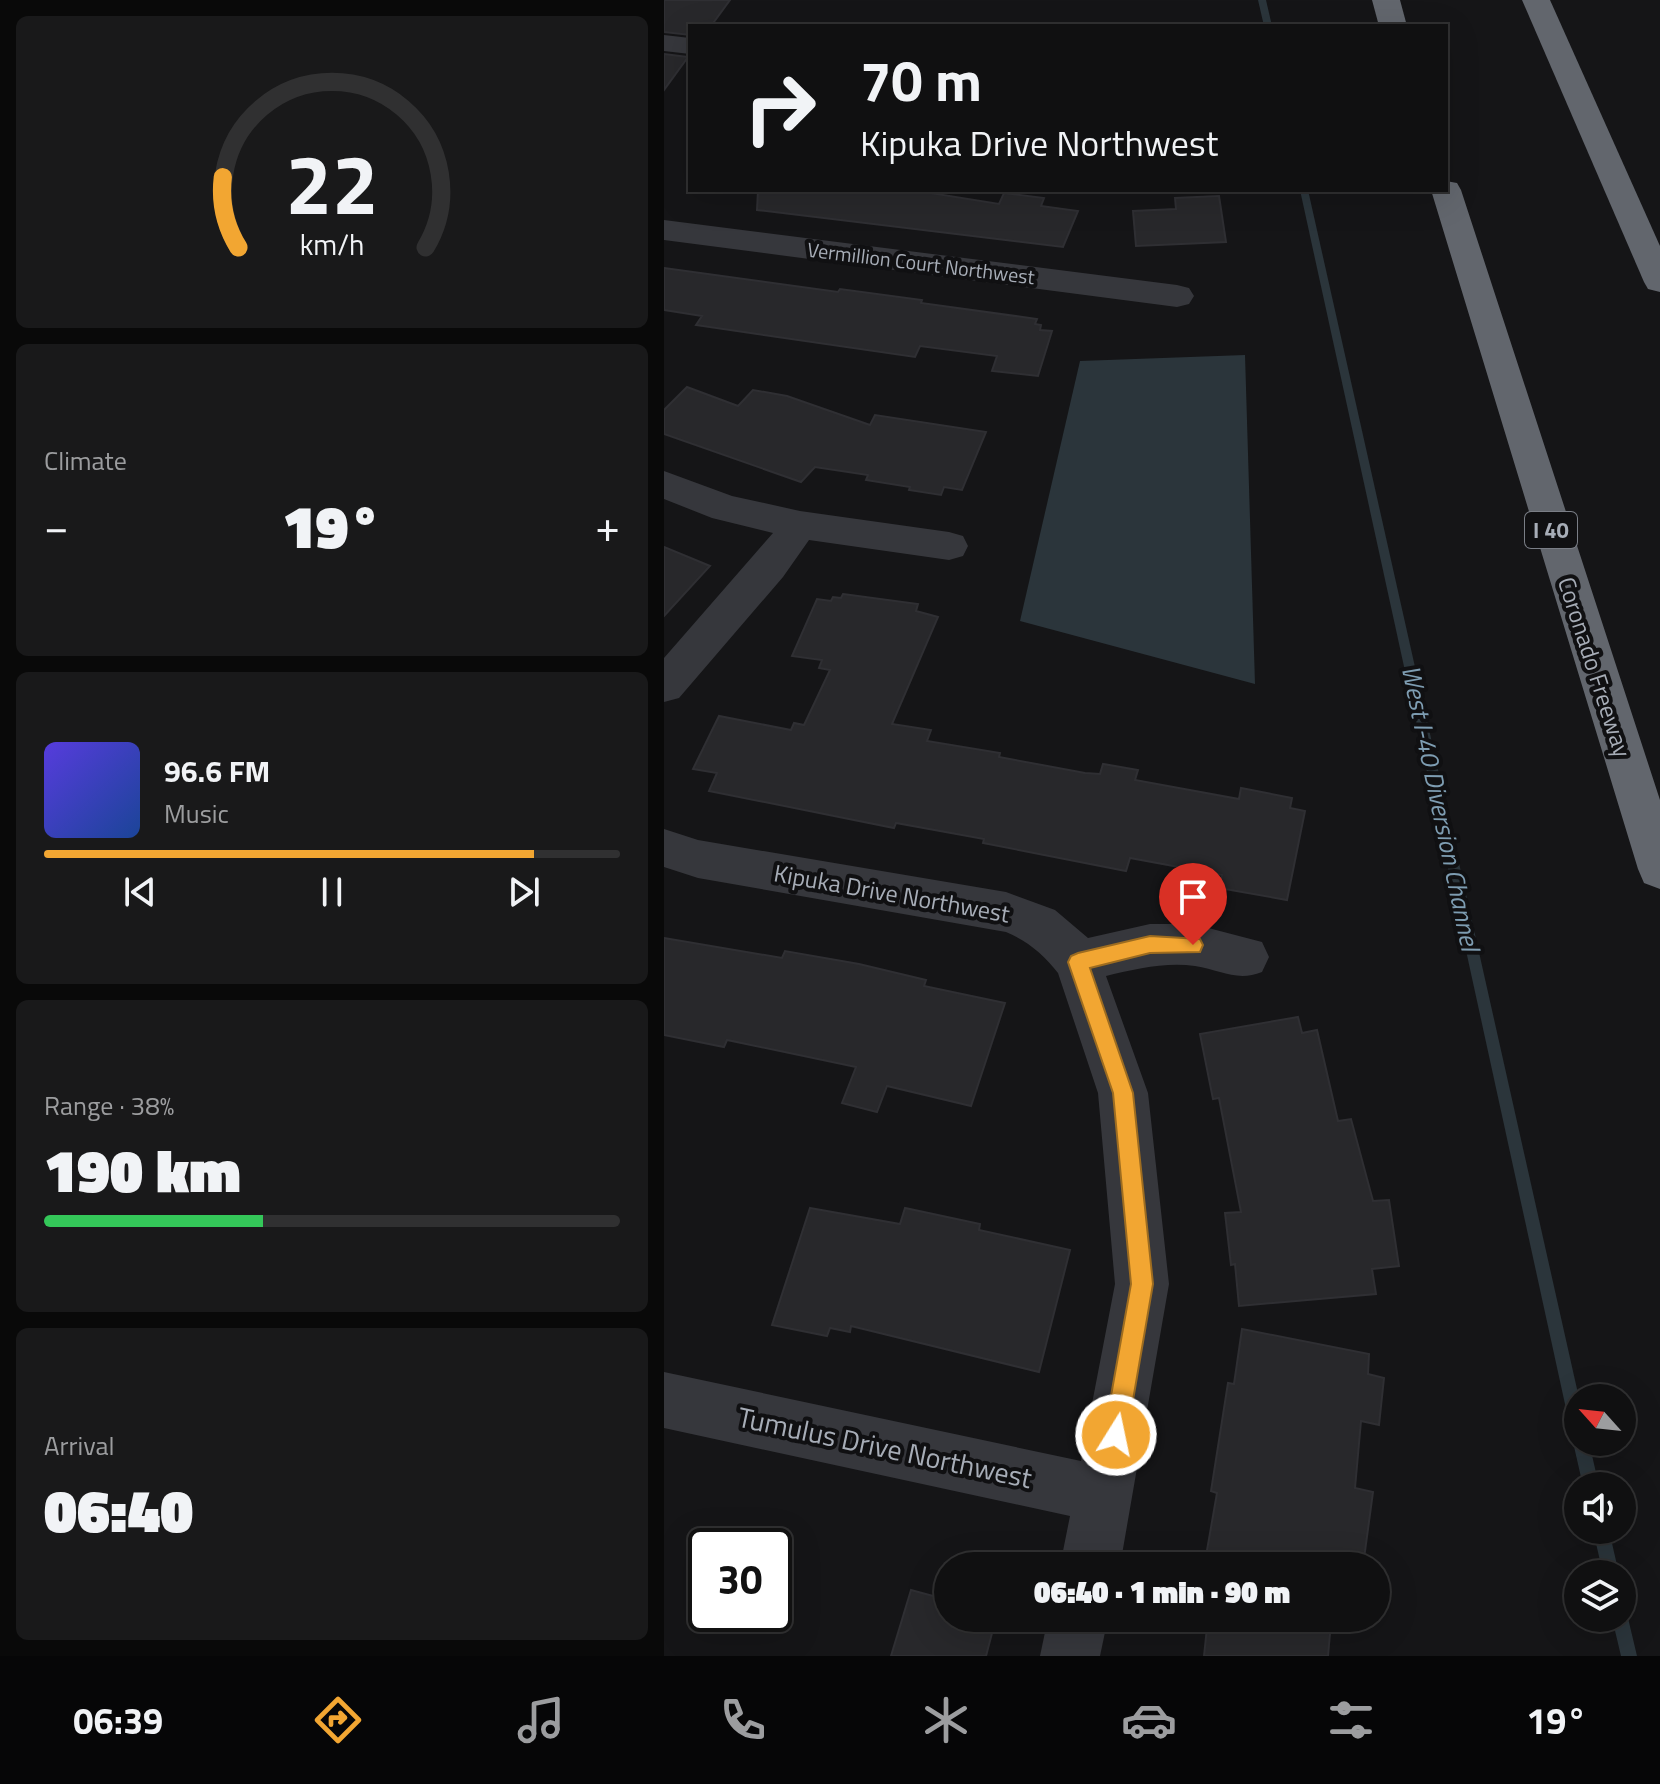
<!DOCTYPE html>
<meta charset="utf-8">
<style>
body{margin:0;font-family:"Titillium Web",sans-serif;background:#19191a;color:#f1f3f6;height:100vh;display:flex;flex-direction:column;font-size:30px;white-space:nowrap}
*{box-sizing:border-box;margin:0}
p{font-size:26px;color:#9c9d9f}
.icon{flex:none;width:44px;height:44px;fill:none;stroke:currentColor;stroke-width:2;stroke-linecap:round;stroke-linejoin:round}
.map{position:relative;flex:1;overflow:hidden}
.sheet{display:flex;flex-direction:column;gap:16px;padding:16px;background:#090909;width:664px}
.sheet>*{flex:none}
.banner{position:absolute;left:24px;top:24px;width:760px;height:168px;border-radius:0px;box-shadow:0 8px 32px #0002,0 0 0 2px #303031;background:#101011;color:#f1f3f6;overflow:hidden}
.needle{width:52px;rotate:297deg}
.controls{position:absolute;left:900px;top:1384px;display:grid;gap:16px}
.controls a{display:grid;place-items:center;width:72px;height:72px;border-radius:50%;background:#101011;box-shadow:0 8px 32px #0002,0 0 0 2px #303031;font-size:40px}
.speed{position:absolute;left:24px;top:1528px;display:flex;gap:16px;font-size:40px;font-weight:700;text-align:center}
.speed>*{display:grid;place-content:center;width:104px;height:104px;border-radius:50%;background:#101011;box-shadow:0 8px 32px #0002,0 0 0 2px #303031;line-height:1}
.speed .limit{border:4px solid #111;border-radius:12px;background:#fff;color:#111}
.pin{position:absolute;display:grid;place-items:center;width:68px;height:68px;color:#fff;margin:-82px -34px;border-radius:50% 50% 50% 0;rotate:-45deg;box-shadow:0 0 8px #0007}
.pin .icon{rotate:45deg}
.me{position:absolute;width:88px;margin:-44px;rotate:10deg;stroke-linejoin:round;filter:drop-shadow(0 0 6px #0008)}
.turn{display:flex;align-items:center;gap:28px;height:168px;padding:0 40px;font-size:36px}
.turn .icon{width:104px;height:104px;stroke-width:2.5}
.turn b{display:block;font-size:56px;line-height:68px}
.big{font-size:60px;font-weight:800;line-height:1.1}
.sheet .card{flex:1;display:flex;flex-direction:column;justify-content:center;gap:12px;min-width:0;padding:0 28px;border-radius:12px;background:#19191a}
.sheet .dial{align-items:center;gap:0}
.dial svg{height:208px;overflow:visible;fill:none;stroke:#303031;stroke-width:7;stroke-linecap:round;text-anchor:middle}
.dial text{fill:#f1f3f6;stroke:none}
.song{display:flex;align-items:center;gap:24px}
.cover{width:96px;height:96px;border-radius:12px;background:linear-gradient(135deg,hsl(250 70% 55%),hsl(220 70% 35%))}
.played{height:8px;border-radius:4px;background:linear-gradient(90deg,#f2a632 85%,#303031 85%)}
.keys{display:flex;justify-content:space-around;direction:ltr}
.heat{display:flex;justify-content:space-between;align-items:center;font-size:44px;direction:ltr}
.charge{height:12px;border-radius:6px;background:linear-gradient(90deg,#34c759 38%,#303031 0)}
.trip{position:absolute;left:270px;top:1552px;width:456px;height:80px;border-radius:40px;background:#101011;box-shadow:0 8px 32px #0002,0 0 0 2px #303031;font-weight:800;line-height:80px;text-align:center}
.dock{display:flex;height:128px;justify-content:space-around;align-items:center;background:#060607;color:#9c9d9f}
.dock .icon{width:56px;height:56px}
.dock .selected{color:#f2a632}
.dock b{font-size:36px;color:#f1f3f6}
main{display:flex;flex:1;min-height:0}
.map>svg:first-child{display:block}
.water{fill:#2b353b}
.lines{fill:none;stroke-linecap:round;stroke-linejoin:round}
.stream{fill:#2b353b;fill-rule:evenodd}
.building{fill:#28282b;stroke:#2f2f33;stroke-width:2}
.minor{fill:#36373c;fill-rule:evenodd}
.highway{fill:#62666d;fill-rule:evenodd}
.route{fill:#f2a632;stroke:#9d6c20;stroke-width:2}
.labels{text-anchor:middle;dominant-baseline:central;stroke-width:8;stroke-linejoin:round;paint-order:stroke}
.far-street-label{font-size:20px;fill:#a7adb7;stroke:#101012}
.shield{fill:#101012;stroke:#7a7e86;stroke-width:2}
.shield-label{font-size:22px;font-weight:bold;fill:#a7adb7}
.street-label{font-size:24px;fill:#a7adb7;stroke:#101012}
.water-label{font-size:26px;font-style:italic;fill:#7e9db2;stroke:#101012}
.near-street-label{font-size:28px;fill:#a7adb7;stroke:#101012}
</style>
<main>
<section class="sheet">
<div class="card dial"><svg viewBox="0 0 100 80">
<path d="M14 69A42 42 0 1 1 86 69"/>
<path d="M14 69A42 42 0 0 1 8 42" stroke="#f2a632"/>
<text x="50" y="56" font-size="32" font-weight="700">22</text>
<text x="50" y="72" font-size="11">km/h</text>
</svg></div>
<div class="card"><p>Climate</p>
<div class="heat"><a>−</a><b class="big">19°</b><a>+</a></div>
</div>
<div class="card">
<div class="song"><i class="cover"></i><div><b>96.6 FM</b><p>Music</p></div></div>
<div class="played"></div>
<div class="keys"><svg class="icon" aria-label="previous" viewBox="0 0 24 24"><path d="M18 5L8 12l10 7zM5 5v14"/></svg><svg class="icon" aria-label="pause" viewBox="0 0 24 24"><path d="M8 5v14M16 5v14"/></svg><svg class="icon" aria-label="next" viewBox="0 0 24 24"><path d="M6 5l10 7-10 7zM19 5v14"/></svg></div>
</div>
<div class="card"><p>Range · 38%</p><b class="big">190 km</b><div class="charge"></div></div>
<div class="card"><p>Arrival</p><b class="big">06:40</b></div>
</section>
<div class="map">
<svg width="996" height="1656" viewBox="0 0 996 1656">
<rect width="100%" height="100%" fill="#151517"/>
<polygon class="water" points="581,355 591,684 356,621 416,361"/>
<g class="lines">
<g class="stream">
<polygon points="594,0 602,0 608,26 600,26"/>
<polygon points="636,190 644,190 915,1398 914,1435 909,1432 906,1427"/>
<polygon points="914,1436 914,1442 925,1442 935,1486 919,1486 909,1442"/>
<polygon points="929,1530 945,1530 955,1574 939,1574"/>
<polygon points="958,1611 962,1612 964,1618 973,1656 957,1656 948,1618 958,1618"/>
</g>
</g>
<g class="building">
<polygon points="0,0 66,0 47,26 26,26 26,35 0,32"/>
<polygon points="0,54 24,57 0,90"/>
<polygon points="94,190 248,190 335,204 340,193 380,198 377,206 414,211 399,247 93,210"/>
<polygon points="555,196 562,242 472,246 469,211 512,209 511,198"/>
<polygon points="0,268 174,292 176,289 258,300 257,303 373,319 371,324 377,325 376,330 388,331 374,376 328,371 333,356 256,346 251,357 32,325 38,316 0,310"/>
<polygon points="23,387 74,406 89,390 123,396 206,425 211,415 322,432 298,490 280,487 277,495 245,490 246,487 202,480 204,475 151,467 137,482 0,434 0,410"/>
<polygon points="0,547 46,566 0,616"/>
<polygon points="179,594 254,604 252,611 274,617 228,724 267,730 263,741 336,753 335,757 421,773 436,774 439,764 474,770 471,780 575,799 577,788 628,798 626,808 641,811 623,900 555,888 558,875 466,858 462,871 319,843 320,839 232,823 230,828 45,791 53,773 29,769 55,716 127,730 130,723 140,725 166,670 155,668 158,660 128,656 153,599 167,601 169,597 177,598"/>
<polygon points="0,938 118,958 121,951 195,964 262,980 260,986 341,1003 307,1106 223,1086 213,1112 178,1103 192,1067 63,1040 60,1047 0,1035"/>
<polygon points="634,1017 638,1033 653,1030 674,1121 687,1119 709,1201 725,1200 735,1266 708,1269 712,1294 575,1306 571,1264 567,1265 561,1213 577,1212 555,1098 549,1099 536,1034"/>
<polygon points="146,1208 236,1224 241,1208 316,1224 315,1230 406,1250 375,1372 187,1326 186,1332 166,1328 163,1336 108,1325"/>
<polygon points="578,1329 705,1354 704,1374 720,1378 715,1425 697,1421 691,1488 709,1492 699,1566 585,1566 542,1556 553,1493 547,1491 564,1383 570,1384"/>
<polygon points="247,1590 284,1600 284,1618 332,1618 322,1656 227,1656"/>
<polygon points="544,1618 648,1618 667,1622 664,1656 540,1656"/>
</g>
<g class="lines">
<g class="minor">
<polygon points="0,35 26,38 26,54 0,51"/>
<polygon points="0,220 513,285 525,288 530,296 525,304 513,307 0,240"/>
<polygon points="0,471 68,496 136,511 285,532 299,536 304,546 299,556 285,560 145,540 119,577 15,698 0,702 0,658 109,533 48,518 0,499"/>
<path d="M 0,829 L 34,840 L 342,892 L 391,910 L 424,938 L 486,924 L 529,924 L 598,942 L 605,957 L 598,972 C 573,982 557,970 531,966 C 501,962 472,969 442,976 L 484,1093 L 505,1284 L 456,1566 L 396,1566 L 406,1516 L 0,1428 L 0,1372 L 417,1461 L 451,1284 L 434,1093 L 394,973 C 380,955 364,941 342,932 L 34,878 L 0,867 Z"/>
<polygon points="384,1618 444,1618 436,1656 376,1656"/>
</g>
<g class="highway">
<polygon points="708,0 736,0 743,26 715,26"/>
<polygon points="858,0 886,0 996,246 996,292 984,289 980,282"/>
<polygon points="782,181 793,183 797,190 996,800 996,889 980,883 974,869 767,190 782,190"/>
</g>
</g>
<polygon class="route" points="486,936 536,939 539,945 536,952 486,953 426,968 469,1093 489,1284 463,1435 460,1443 452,1447 443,1443 440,1435 467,1284 449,1093 404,962 407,956 414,953"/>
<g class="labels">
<g class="far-street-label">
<text transform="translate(257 263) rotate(7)">Vermillion Court Northwest</text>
</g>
<rect class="shield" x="861" y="512" width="52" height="36" rx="6"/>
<g class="shield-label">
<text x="887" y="530">I 40</text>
</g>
<g class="street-label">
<text transform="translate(931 667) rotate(72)">Coronado Freeway</text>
<text transform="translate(228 893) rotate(10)">Kipuka Drive Northwest</text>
</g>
<g class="water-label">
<text transform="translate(777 808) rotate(78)">West I-40 Diversion Channel</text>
</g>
<g class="near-street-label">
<text transform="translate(221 1447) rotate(12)">Tumulus Drive Northwest</text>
</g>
</g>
</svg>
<div class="controls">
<a><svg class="needle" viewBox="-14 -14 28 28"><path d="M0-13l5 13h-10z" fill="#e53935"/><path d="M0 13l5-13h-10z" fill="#9c9d9f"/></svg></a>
<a><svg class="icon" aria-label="sound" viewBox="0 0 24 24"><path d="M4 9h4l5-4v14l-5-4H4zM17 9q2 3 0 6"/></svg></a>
<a><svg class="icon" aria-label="layers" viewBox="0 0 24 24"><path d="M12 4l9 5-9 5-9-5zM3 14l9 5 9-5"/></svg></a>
</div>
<div class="speed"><div class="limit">30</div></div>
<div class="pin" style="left:529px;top:945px;background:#d93025"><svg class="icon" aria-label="arrive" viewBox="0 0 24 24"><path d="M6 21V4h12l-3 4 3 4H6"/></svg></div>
<svg class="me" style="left:452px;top:1435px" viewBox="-20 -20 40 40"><circle r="17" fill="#f2a632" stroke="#fff" stroke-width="3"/><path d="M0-11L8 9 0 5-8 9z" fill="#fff"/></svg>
<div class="trip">06:40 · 1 min · 90 m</div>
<div class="banner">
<div class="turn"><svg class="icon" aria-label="right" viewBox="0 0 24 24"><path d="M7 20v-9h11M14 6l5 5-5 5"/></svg><div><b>70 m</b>Kipuka Drive Northwest</div></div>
</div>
</div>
</main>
<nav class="dock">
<b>06:39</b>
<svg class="icon selected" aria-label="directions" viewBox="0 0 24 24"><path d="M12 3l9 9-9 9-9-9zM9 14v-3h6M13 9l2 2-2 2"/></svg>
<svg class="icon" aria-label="music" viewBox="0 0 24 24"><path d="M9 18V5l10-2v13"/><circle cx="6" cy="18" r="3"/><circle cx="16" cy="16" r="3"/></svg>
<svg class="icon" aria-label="phone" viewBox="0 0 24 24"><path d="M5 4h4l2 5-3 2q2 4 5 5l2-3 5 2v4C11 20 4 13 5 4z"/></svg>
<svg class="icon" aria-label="climate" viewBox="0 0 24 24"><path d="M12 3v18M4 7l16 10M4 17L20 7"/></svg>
<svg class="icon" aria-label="car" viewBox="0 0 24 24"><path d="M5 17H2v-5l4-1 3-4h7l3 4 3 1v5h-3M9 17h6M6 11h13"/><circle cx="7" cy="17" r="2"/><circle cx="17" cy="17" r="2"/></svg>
<svg class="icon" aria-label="filters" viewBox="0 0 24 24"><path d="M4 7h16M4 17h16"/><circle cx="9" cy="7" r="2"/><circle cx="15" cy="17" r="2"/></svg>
<b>19°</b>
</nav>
